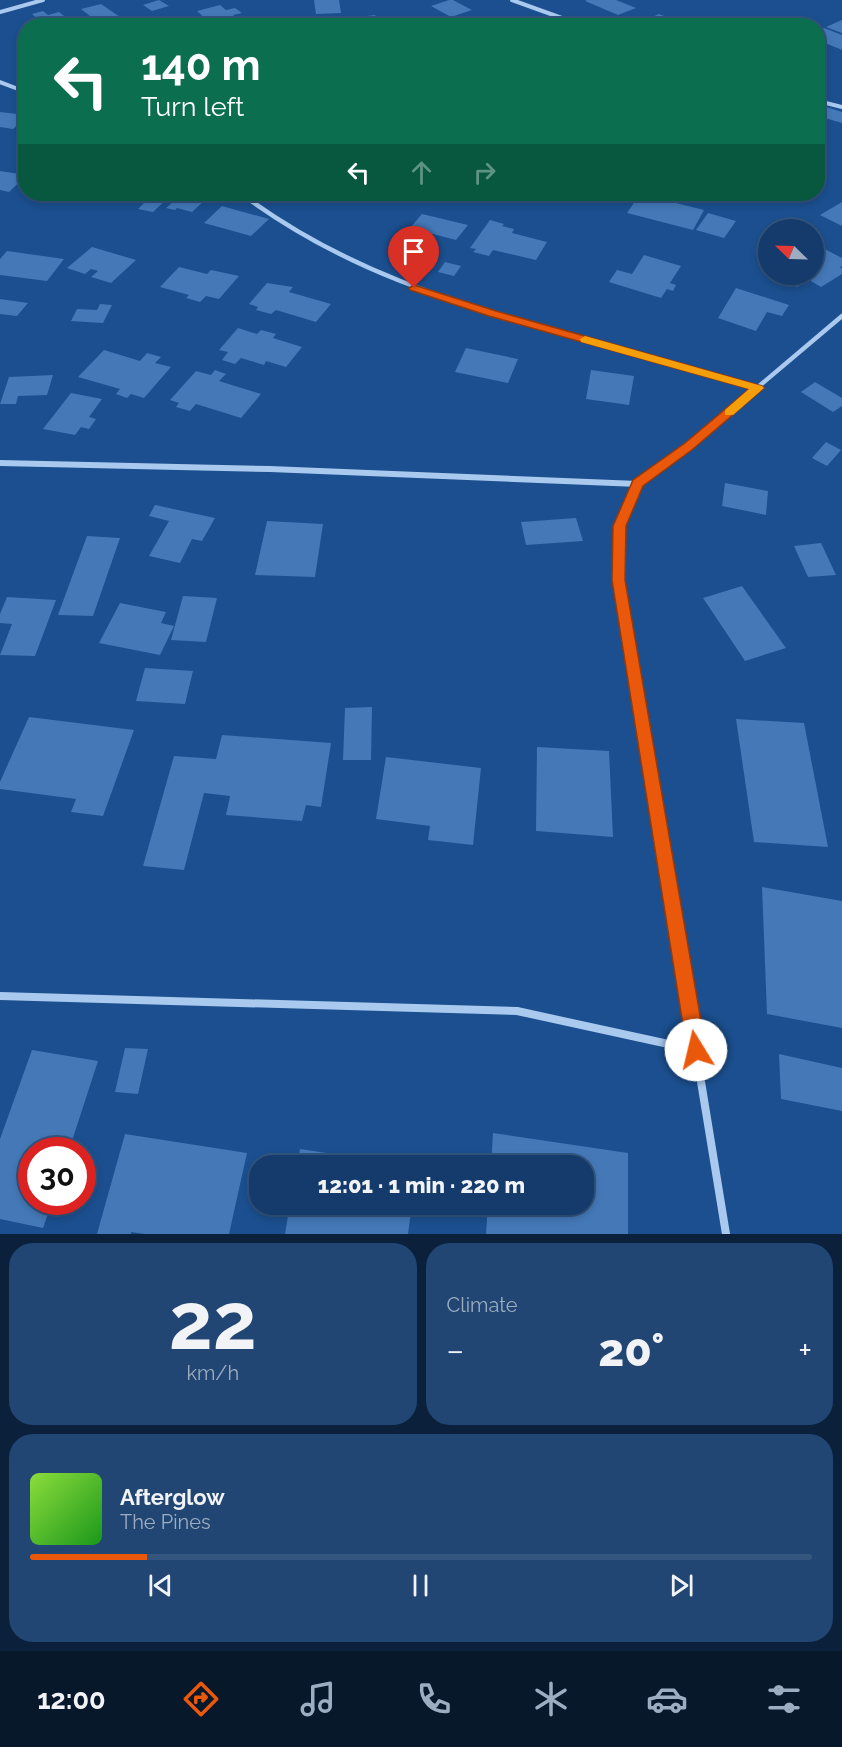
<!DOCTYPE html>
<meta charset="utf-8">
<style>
body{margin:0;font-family:Raleway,sans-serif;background:#214673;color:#f1f3f6;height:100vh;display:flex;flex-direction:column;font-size:22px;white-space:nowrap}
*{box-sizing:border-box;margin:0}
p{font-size:20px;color:#9dadc1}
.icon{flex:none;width:33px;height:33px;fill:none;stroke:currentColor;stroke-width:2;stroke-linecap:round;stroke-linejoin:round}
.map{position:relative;height:1234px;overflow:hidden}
.drawer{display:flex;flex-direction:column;gap:9px;padding:9px;background:#0b203b;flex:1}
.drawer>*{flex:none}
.guide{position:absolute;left:18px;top:18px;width:807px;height:183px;border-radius:24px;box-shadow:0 3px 9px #0003,0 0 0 2px #33557e;background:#0b6e4f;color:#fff;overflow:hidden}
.needle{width:39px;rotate:293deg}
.buttons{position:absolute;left:758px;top:219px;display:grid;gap:12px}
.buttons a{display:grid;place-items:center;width:66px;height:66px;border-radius:50%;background:#143b6b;box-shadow:0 3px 9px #0003,0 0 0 2px #33557e;font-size:30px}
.speed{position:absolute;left:18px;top:1137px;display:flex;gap:12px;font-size:30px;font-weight:700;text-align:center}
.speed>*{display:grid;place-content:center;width:78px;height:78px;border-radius:50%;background:#143b6b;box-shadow:0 3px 9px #0003,0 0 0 2px #33557e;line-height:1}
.speed .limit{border:9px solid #d22;background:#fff;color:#111}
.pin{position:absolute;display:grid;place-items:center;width:51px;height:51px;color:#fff;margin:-62px -26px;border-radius:50% 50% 50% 0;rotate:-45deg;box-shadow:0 0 6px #0007}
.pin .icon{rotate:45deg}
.me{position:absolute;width:66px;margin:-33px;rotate:351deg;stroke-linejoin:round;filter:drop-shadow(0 0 4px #0008)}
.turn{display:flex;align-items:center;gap:21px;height:126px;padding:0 24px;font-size:27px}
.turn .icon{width:78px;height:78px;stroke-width:2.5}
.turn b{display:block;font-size:42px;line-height:51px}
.lanes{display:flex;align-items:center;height:57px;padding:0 24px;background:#0003;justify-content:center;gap:30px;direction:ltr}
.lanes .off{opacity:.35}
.big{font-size:45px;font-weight:800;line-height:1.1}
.drawer .widget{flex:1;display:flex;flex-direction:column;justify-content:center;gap:9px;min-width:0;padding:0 21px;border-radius:24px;background:#214673}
.drawer .dial{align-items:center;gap:0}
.dial b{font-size:78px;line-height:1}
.song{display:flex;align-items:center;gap:18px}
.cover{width:72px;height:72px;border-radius:9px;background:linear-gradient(135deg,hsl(90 70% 55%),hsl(120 70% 35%))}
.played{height:6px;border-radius:3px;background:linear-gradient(90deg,#ea580c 15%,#33557e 15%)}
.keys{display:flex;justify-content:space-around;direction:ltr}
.heat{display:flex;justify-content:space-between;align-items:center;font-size:33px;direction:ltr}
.drawer .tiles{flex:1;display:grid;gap:9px;grid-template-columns:1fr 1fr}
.widget:last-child{grid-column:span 2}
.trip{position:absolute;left:249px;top:1155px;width:345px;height:60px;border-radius:24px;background:#143b6b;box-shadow:0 3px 9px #0003,0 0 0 2px #33557e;font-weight:800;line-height:60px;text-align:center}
.dock{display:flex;height:96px;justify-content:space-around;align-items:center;background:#08182b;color:#9dadc1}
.dock .icon{width:42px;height:42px}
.dock .on{color:#ea580c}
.dock b{font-size:27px;color:#f1f3f6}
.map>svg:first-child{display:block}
.building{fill:#4478b7}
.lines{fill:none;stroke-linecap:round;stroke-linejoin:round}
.street-far3{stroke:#a9c9ee;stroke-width:4}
.street-far2{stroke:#a9c9ee;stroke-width:4.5}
.street-far1{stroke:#a9c9ee;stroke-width:6}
.street{stroke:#a9c9ee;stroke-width:8}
.route{fill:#ea580c;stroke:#983908;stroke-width:1.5}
.slow{fill:#f59e0b}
</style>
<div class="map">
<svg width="842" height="1234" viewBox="0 0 842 1234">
<rect width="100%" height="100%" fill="#1b4f8f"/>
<g class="building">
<polygon points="159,0 169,6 152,11 143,5"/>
<polygon points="314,0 339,0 341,13 316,14"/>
<polygon points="449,0 453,0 472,10 451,17 431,6"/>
<polygon points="587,0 616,0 636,8 618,15 585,1"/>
<polygon points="101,4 120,17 99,23 81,9"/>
<polygon points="220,5 226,10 235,8 242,13 233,15 245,25 213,26 197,11"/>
<polygon points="43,11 48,15 59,12 69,20 48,26 30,26 25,22 38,19 32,14"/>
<polygon points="659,14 687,25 686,26 643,26 638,23"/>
<polygon points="375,15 379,23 357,26 309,26 308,23"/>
<polygon points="842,20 842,33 826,27"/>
<polygon points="824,28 842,35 842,50 818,40 818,31"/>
<polygon points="820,105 842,112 842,123 818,116"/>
<polygon points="0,112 26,115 26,117 13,129 0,127"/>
<polygon points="0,171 26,175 26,176 9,192 0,190"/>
<polygon points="68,194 111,194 105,200"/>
<polygon points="122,194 172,194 153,212 138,209 144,203 118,197"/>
<polygon points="339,194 363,194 350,200"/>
<polygon points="640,194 704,210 693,230 627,213"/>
<polygon points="181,195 204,201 192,212 177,208 175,210 166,208"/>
<polygon points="842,202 842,226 820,215"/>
<polygon points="222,206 269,219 251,236 204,223"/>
<polygon points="708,213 736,221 724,238 696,230"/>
<polygon points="422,214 468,225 456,240 410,228"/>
<polygon points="490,220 504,224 502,226 514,229 512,233 547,242 536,260 493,250 489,256 473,252 476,249 470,248"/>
<polygon points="813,243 842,258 842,266 840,267 842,269 842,274 821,287 809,280 797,287 775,274 813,274"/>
<polygon points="92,247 136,260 111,283 91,277 98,271 91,269 85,274 67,268"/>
<polygon points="7,251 64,259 47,281 0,275 0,259"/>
<polygon points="644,255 681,266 670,283 676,285 673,291 667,289 661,298 609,282 617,270 632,274"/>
<polygon points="445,262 461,266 454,276 438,272"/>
<polygon points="179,267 207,274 211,270 239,276 219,299 206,296 200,302 186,298 189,295 160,287"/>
<polygon points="267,283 293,287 289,292 331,304 316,322 276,310 271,314 256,310 258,307 249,304"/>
<polygon points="736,288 789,305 782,316 767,312 756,331 718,318"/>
<polygon points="0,299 28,303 17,316 0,314"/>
<polygon points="100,304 112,305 103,323 71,321 77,309 97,310"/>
<polygon points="238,328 257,334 261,330 276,334 273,338 302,347 286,367 266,361 264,365 241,358 235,364 222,360 228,352 219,350"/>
<polygon points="466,348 518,359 508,383 455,372"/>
<polygon points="104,350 140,361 147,353 161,357 155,363 171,367 144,398 131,394 127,398 116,394 120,389 78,377"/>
<polygon points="215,370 226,374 219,381 261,394 241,418 196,404 190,411 176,407 179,403 170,400 196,371 211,375"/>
<polygon points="591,370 634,376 629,405 586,399"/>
<polygon points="53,375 47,395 18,396 16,404 0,404 9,377"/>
<polygon points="815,382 842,398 842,406 833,412 801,392"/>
<polygon points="71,393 102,399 89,417 96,419 89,429 81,427 75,435 43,429"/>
<polygon points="826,442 841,450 827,466 812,458"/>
<polygon points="725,483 768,491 766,515 722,506"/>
<polygon points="155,505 215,518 202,541 192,539 180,563 149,556 169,521 149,516"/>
<polygon points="576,518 583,541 526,545 521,522"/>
<polygon points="267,521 323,524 315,577 255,575"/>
<polygon points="87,536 120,538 93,616 58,615"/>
<polygon points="821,543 836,575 808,577 794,546"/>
<polygon points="742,586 786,648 745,661 703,598"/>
<polygon points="183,596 217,598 206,642 171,640"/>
<polygon points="7,597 56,600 35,656 0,655 12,624 0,623 0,614"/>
<polygon points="120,603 166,612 161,623 174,626 160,655 99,643"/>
<polygon points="145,668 193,671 185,704 136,701"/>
<polygon points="372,707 371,760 343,760 345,708"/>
<polygon points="29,717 134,730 103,816 71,812 76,799 0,789 0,782"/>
<polygon points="736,719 804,723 828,847 754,842"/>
<polygon points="222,735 331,743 321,807 306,805 302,821 226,815 230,796 204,793 184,870 143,866 174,756 216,759"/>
<polygon points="537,747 609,751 613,837 536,831"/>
<polygon points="386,757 481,768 473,845 428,840 430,826 376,819"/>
<polygon points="762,887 842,901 842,1028 767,1014"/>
<polygon points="125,1048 148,1049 138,1094 115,1092"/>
<polygon points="32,1050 98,1061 69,1150 32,1150 32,1202 52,1202 43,1228 0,1219 0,1139"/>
<polygon points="779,1054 842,1068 842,1111 781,1099"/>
<polygon points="493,1133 628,1153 628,1234 486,1234 488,1204 584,1204 584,1166 491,1166"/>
<polygon points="125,1134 247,1153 229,1234 145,1234 131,1232 131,1234 97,1234"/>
<polygon points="300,1149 399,1164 399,1166 297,1166"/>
<polygon points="290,1204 412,1204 408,1234 285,1234"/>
</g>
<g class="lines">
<g class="street-far3">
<polyline points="512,0 584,26"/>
<polyline points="0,12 43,0"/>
<polyline points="0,82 26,92"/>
<polyline points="818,101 842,107"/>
<polyline points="242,194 245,196"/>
</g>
<g class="street-far2">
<path d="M 243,195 C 346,271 449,301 570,335 C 633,352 695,370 758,388"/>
<polyline points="680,453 842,316"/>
</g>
<g class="street-far1">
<polyline points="0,463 270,469 638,484"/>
<polyline points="653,791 619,580 620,526 638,484 682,451"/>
</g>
<g class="street">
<polyline points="653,789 726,1234"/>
<polyline points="0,996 517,1011 696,1050"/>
</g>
</g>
<polygon class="route" points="414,285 496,311 762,386 764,388 693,449 643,486 626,526 625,580 706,1050 703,1057 696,1059 690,1057 687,1050 612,580 613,526 633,480 685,443 749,389 489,316 410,290 409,288"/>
<polygon class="slow" points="585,336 762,386 764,388 733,415 725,415 725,410 749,389 581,342 580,339"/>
</svg>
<div class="buttons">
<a><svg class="needle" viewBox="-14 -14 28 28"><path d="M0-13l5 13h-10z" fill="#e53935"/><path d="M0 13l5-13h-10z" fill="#9dadc1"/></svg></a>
</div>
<div class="speed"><div class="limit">30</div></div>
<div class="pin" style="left:414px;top:288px;background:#d93025"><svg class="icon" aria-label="arrive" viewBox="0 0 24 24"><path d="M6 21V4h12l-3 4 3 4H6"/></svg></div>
<svg class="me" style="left:696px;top:1050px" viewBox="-20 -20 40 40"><circle r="19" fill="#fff"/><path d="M0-13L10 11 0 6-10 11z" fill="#ea580c"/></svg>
<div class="trip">12:01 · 1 min · 220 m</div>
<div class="guide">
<div class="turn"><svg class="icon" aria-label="left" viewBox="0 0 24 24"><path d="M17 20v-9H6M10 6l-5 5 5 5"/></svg><div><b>140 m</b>Turn left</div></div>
<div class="lanes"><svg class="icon" aria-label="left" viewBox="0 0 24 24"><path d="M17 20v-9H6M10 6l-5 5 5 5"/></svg><svg class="icon off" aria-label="ahead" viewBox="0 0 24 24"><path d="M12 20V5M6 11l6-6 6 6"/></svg><svg class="icon off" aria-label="right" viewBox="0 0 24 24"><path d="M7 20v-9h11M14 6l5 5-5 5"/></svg></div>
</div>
</div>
<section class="drawer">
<div class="tiles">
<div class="widget dial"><b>22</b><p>km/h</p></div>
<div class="widget"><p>Climate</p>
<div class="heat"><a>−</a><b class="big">20°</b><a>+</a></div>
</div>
<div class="widget">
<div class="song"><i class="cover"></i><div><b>Afterglow</b><p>The Pines</p></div></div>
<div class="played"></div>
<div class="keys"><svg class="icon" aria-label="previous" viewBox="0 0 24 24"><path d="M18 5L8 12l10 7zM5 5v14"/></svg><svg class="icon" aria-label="pause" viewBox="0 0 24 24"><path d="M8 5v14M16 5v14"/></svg><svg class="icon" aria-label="next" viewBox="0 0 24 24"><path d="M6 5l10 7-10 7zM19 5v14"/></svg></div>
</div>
</div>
</section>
<nav class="dock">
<b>12:00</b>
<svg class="icon on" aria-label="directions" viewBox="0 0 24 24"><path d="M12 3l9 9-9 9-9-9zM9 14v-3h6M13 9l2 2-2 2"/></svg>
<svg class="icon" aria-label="music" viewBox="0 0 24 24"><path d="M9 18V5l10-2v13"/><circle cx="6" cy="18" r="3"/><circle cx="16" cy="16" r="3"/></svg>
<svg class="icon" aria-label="phone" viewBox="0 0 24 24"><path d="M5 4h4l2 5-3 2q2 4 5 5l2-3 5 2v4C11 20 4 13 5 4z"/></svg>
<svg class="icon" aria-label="climate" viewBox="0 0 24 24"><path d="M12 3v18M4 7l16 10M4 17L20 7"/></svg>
<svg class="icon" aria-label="car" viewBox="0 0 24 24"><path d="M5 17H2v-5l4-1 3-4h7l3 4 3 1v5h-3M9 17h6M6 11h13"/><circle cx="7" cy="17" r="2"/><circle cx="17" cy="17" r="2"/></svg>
<svg class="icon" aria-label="filters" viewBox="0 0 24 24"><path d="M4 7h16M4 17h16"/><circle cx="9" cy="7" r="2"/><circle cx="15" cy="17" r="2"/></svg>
</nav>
